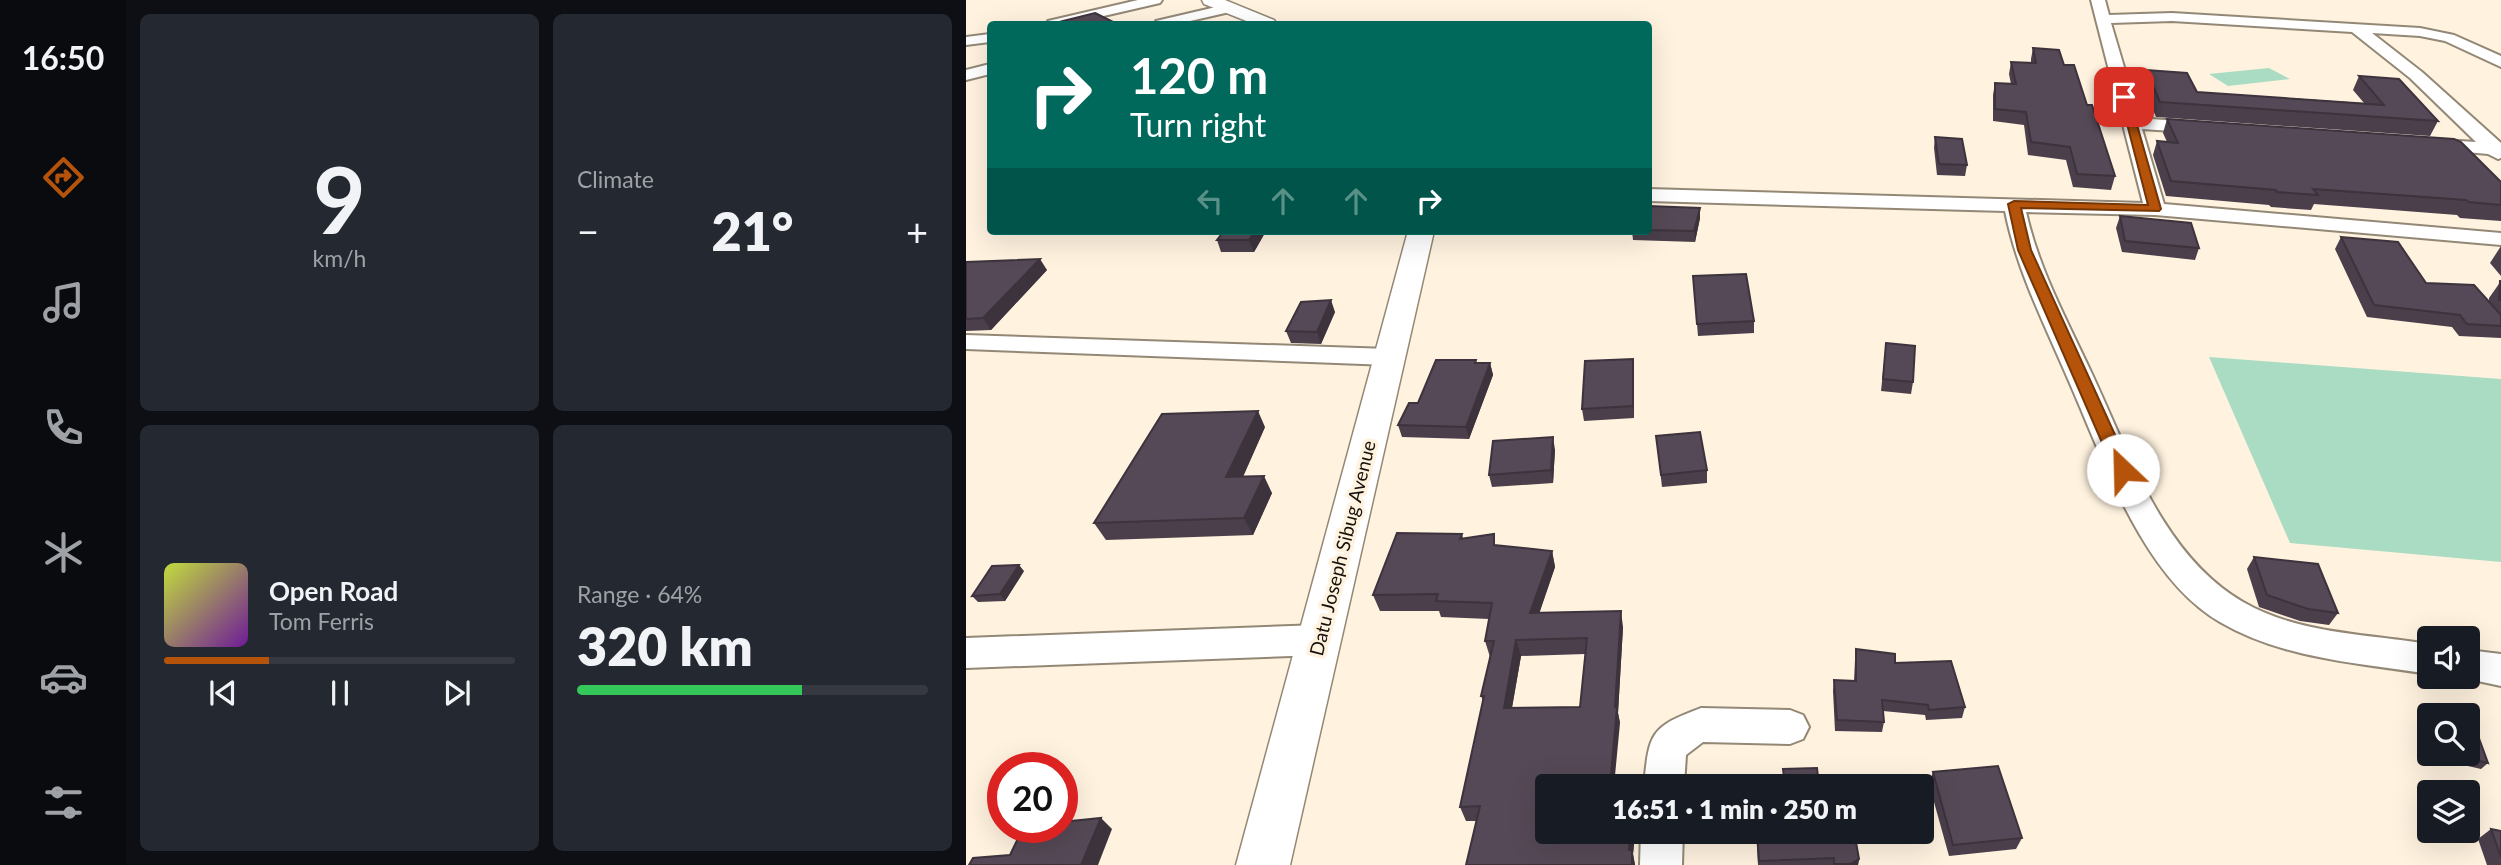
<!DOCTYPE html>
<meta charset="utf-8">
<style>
body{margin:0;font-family:Lato,sans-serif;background:#242831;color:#f1f3f6;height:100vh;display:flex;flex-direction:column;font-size:26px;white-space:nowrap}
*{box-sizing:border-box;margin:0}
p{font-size:23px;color:#9ea1a6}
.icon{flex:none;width:38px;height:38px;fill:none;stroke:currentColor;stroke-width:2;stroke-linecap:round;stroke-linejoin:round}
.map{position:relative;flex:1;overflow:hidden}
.details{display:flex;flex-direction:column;gap:14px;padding:14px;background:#0d0f14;width:840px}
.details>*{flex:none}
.hud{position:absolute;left:21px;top:21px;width:665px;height:214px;border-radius:7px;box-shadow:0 7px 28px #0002;background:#00695c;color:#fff;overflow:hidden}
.controls{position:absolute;left:1451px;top:626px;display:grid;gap:14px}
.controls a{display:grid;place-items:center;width:63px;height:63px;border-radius:7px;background:#171b24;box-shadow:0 7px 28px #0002;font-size:35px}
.speed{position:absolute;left:21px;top:752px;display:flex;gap:14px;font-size:35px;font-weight:700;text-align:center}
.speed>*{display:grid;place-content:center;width:91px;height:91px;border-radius:50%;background:#171b24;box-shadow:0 7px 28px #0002;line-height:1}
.speed .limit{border:10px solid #d22;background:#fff;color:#111}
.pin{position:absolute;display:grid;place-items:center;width:60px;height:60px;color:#fff;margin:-30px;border-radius:14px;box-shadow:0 4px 10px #0006}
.me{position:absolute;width:77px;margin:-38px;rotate:336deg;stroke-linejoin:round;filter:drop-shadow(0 0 5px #0008)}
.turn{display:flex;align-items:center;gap:24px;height:147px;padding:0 28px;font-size:32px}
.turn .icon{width:91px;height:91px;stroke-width:2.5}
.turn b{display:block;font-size:49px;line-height:60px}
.lanes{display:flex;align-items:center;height:66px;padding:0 28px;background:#0003;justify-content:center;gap:35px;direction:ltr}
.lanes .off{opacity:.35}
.big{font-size:52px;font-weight:800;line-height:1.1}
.details .card{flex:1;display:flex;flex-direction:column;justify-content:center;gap:10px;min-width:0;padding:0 24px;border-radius:10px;background:#242831}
.details .dial{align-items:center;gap:0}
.dial b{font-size:91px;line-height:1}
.song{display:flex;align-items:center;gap:21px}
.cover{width:84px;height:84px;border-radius:10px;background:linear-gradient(135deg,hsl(70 70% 55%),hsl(280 70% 35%))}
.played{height:7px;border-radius:4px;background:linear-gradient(90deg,#b45309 30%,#363941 30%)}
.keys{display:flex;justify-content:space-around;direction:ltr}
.heat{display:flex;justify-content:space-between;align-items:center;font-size:38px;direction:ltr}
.charge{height:10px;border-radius:5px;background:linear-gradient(90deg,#34c759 64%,#363941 0)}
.details .tiles{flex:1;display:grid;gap:14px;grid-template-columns:repeat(2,1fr)}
.trip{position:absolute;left:569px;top:774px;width:399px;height:70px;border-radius:7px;background:#171b24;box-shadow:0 7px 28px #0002;font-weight:800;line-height:70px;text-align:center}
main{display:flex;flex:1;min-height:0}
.menu{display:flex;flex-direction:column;width:126px;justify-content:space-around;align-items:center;background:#090b0e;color:#9ea1a6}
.menu .icon{width:49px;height:49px}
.menu .active{color:#b45309}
.menu b{font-size:32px;color:#f1f3f6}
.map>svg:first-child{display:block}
.green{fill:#aadcc4}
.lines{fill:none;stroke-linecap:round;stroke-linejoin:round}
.minor-casing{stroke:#938876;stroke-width:4}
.major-casing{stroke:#938876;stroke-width:3}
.minor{fill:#fff;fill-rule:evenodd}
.major{fill:#fff;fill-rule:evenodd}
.wall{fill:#4a3f4b;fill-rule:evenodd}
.shaded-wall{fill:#3c333d}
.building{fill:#564957;stroke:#3c333d;stroke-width:2;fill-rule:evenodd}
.route{fill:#b45309;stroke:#753606;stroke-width:2}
.labels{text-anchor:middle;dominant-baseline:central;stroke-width:7;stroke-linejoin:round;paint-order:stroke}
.street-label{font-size:19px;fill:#15110b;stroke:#fff2df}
</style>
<main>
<nav class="menu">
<b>16:50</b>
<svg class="icon active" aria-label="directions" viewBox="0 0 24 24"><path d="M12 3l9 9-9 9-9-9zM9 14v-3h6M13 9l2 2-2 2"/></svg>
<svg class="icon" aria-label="music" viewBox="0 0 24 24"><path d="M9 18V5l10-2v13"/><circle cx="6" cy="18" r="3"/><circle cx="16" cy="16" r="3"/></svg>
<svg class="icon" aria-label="phone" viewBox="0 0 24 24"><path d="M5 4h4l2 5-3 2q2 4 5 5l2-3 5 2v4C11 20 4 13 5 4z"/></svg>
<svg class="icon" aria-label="climate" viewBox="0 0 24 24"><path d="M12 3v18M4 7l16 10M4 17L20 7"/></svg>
<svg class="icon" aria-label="car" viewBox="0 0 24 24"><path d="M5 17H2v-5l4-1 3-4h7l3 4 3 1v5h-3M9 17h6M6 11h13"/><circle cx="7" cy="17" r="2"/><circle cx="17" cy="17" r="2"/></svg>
<svg class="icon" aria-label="filters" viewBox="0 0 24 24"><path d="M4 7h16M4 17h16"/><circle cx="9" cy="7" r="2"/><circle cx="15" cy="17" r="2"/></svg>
</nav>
<section class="details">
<div class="tiles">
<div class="card dial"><b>9</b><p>km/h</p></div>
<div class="card"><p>Climate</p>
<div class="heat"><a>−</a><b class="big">21°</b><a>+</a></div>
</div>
<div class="card">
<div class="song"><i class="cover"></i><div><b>Open Road</b><p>Tom Ferris</p></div></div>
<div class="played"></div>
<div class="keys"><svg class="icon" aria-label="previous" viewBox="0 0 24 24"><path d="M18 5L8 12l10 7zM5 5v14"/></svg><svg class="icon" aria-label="pause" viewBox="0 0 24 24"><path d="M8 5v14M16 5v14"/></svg><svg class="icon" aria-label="next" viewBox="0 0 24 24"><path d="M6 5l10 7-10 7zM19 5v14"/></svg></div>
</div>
<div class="card"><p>Range · 64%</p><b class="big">320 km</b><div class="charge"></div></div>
</div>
</section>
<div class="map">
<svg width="1535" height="865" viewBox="0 0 1535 865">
<rect width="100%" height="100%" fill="#fff2df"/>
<g class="green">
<polygon points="1303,68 1324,79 1262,86 1243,74"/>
<polygon points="1243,357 1535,379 1535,562 1324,543"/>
</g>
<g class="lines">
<g class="minor-casing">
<g id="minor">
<polygon points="172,0 196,0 194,3 103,24 80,24 82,21"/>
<path d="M 1125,0 L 1139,0 L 1143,15 L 1206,13 L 1454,28 L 1488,35 L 1535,56 L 1535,67 L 1479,41 L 1454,36 L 1406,33 L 1456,72 L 1535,143 L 1535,158 L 1532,159 L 1522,154 L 1455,148 L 1452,144 L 1455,140 L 1461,139 L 1510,142 L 1444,78 L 1386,32 L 1206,21 L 1145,23 L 1173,118 L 1236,123 L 1245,128 L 1236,133 L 1176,129 L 1198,204 L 1535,233 L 1535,245 L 1189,215 L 1060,212 C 1073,270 1101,320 1126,374 C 1163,453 1197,556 1277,602 C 1332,634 1402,634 1463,644 L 1463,674 C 1393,663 1317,659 1254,622 C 1176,577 1137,458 1102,379 C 1078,323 1051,271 1039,211 L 682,201 L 682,189 L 1177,203 Z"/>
<polygon points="263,4 268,5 268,11 211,24 188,24 190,21"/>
<polygon points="24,34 24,42 0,45 0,37"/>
<polygon points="24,64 24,74 0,80 0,70"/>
<polygon points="0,335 423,349 432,352 436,357 432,362 423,365 0,349"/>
<polygon points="353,625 365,630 371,640 365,650 353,655 0,668 0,638"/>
<polygon points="1502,650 1535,654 1535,686 1493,677 1502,677"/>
<path d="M 735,708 L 824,710 L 837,715 L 843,727 L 837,739 L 824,744 L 737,742 L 720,755 L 718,786 L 678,786 C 683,733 684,727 735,708 Z"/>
<polygon points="675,831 717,831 716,865 674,865"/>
</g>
</g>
<g class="major-casing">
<g id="major">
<polygon points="236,0 259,0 308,20 311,24 288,24 238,4"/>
<polygon points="442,231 468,231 324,865 270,865"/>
</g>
</g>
<use href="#minor" class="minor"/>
<use href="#major" class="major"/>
</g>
<g class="wall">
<polygon points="1067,48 1098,65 1121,105 1149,176 1145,190 1107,187 1100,160 1062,155 1058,125 1027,121 1027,95 1029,83 1045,84 1043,74 1045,62 1065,63 1065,59"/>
<polygon points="1180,70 1231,92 1398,103 1387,90 1393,76 1472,121 1464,136 1190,117 1176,84"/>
<polygon points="1201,119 1535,182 1535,221 1494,218 1491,215 1348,204 1345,210 1305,207 1303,205 1200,196 1187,155 1191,141 1201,142 1197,133"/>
<polygon points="969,137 1001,165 999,176 971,175 968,148"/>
<polygon points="682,206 734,218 729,242 667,240 666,231 682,231"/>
<polygon points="1154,216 1233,248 1229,260 1156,252 1150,228"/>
<polygon points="258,231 300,231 288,252 255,252 251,240"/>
<polygon points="1375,237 1460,283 1523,302 1523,298 1535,281 1535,338 1493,336 1486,327 1401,317 1369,249"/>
<polygon points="1535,246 1535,276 1524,263"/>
<polygon points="0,262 81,270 25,330 0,331"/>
<polygon points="727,276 788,321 788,333 732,336"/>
<polygon points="369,312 355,344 325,343 320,331"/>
<polygon points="920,343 947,382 945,394 915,391"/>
<polygon points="510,363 524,363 527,375 503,439 436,437 432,425 452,403"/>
<polygon points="668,371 668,418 618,421 616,409"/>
<polygon points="299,427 277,477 306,493 287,535 140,540 128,523"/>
<polygon points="690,436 741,470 741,483 696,487"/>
<polygon points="589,450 587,483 526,487 523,475"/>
<path d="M 496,534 L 497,538 L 530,545 L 586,551 L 589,567 L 573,613 L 657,627 L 652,713 L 654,723 L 581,786 L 669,835 L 667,854 L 669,865 L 500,865 L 510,821 L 500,821 L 494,807 L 517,701 L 515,696 L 524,657 L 519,641 L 523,619 L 475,617 L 473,611 L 414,611 L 407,595 ZM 619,654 L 614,707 L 546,708 L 555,656 Z"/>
<polygon points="1288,557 1372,613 1363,625 1334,621 1293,607 1281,569"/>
<polygon points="58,571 39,601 12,602 6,596"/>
<polygon points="890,649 929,663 999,707 996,718 960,720 959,715 917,711 918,722 916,732 869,731 867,691 868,680 888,681 889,660"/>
<polygon points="1463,713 1477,716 1463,716 1463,736 1457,719"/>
<polygon points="1469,754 1502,754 1522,763 1515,769 1471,759"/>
<polygon points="967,772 1056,838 1050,849 983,856 963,784"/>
<polygon points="1525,829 1535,831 1535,865 1521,865 1512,839"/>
<polygon points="790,831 888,831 893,859 892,865 792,865"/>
</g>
<g class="shaded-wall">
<polygon points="734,208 734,218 729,242 728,231"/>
<polygon points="289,231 300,231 288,252 283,240"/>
<polygon points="74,259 81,270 25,330 17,318"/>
<polygon points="365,300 369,312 355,344 351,332"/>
<polygon points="667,359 668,371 668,418 667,406"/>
<polygon points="524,363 527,375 503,439 500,427"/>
<polygon points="292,411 299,427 269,494 260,477"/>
<polygon points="587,437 589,450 587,483 585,470"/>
<polygon points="298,476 306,493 287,535 278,518"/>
<polygon points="586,551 589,567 568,629 564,613"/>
<polygon points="53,565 58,571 39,601 34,594"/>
<polygon points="655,611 657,627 652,713 654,723 648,786 644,786"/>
<polygon points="550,640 555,656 543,724 538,708"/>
<polygon points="135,818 146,829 132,865 115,865"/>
<polygon points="665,831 668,831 669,835 667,854 669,865 666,865 663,850"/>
<polygon points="893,859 892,865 884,865 884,864"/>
</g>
<g class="building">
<polygon points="129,13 151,24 104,24 97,21"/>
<polygon points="1067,48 1093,50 1098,65 1108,65 1121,105 1126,105 1149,176 1111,174 1104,147 1065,142 1060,112 1029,109 1029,83 1050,84 1045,62 1070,63"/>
<polygon points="1180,70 1221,73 1231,92 1418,105 1393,76 1433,79 1472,121 1194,102"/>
<polygon points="1201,119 1488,139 1495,142 1535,182 1535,205 1503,202 1500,200 1347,189 1352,195 1311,192 1310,190 1205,181 1191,141 1212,143"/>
<polygon points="969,137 996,139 1001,165 973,164"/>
<polygon points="682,206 734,208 728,231 682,230"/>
<polygon points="1154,216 1225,223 1233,248 1159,241"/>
<polygon points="258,231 289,231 283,240 251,240"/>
<polygon points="1375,237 1432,242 1460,283 1508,285 1535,315 1535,326 1501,324 1494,315 1408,305"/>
<polygon points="74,259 17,318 0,319 0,262"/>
<polygon points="780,274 788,321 731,324 727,276"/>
<polygon points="1534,281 1535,281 1535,300 1533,300"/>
<polygon points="365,300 351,332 320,331 335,302"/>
<polygon points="920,343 949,346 947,382 917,379"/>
<polygon points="667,359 667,406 616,409 619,361"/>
<polygon points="470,360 510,360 509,363 524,363 500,427 432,425 443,403 452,403"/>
<polygon points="292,411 260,477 298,476 278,518 128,523 196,414"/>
<polygon points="734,432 741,470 695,475 690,436"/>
<polygon points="587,437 585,470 523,475 527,441"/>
<path d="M 431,533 L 496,534 L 494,539 L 528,534 L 528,545 L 586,551 L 564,613 L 655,611 L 649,707 L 651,707 L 644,786 L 581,786 L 581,831 L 665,831 L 663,850 L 666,850 L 666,865 L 500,865 L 514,806 L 494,807 L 518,696 L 515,696 L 528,641 L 519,641 L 526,603 L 470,601 L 472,594 L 407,595 ZM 621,638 L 614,707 L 538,708 L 550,640 Z"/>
<polygon points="1288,557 1352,564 1372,613 1342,609 1301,595"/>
<polygon points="53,565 34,594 6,596 26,566"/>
<polygon points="890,649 929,654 929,663 985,661 999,707 963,710 962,705 916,700 918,722 871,720 868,680 890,681"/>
<polygon points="1463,713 1477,716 1464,716"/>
<polygon points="1502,721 1507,722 1522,763 1483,754 1502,754"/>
<polygon points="1032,766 1056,838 987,845 967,772"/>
<polygon points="851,768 853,786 819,786 817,769"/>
<polygon points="135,818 115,865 3,865 7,858 44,855 57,828 96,828 96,822"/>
<polygon points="1525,829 1535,831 1535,857"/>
<polygon points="791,831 888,831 893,859 884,864 868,864 868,858 793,861"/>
</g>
<polygon class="route" points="1158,94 1163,97 1195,209 1193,211 1055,208 1065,250 1165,470 1157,476 1148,470 1052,250 1042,204 1048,201 1182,205 1154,97"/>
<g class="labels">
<g class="street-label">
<text transform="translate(376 548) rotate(-76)">Datu Joseph Sibug Avenue</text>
</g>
</g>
</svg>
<div class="controls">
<a><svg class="icon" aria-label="sound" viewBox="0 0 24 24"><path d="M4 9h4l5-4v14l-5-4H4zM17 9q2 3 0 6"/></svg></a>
<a><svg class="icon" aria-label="search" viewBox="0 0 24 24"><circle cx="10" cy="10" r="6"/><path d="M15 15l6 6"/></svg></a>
<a><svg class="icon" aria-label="layers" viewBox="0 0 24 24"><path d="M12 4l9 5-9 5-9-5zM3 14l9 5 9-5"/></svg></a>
</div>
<div class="speed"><div class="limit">20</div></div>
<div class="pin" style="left:1158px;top:97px;background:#d93025"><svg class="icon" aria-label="arrive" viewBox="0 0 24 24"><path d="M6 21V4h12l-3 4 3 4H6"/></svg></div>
<svg class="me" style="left:1157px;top:470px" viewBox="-20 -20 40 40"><circle r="19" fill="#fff"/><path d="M0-13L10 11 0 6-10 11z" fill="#b45309"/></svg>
<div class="trip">16:51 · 1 min · 250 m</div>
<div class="hud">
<div class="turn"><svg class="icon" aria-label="right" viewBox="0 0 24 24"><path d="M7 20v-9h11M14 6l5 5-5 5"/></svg><div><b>120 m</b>Turn right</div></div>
<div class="lanes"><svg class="icon off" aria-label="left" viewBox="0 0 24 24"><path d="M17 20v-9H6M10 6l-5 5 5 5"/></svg><svg class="icon off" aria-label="ahead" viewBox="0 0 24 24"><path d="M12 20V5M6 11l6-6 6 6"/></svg><svg class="icon off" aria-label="ahead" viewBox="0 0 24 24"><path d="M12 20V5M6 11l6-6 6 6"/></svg><svg class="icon" aria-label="right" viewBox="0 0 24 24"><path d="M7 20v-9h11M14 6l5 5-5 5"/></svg></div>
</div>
</div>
</main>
